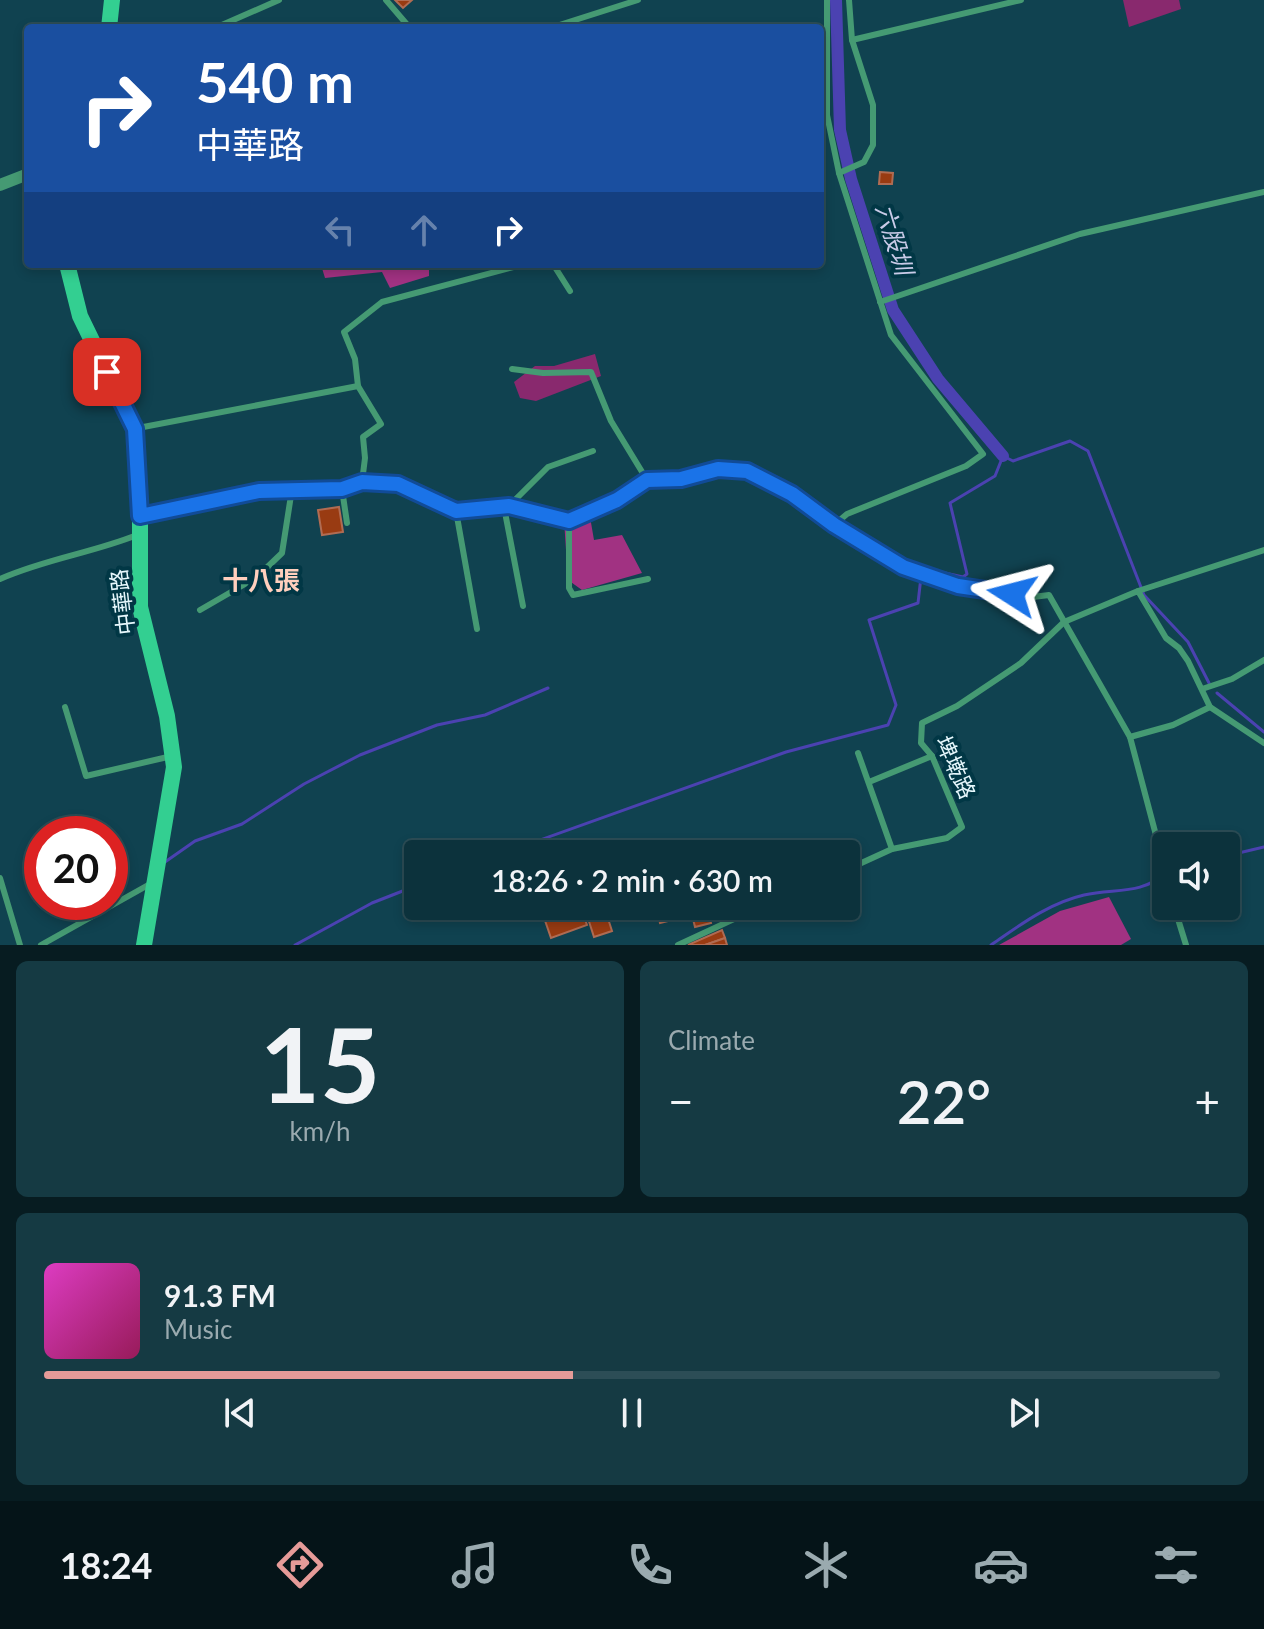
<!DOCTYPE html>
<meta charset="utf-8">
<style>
body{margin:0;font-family:Lato,"Noto Sans TC",sans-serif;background:#153a43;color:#f1f3f6;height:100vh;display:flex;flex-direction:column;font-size:30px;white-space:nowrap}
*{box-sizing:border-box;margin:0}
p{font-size:26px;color:#9aaaaf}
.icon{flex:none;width:44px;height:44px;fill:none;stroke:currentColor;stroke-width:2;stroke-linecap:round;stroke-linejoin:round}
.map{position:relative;height:945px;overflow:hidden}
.sheet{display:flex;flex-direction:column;gap:16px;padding:16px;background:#071c21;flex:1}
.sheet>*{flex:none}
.hud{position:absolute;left:24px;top:24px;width:800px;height:244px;border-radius:8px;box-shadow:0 4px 12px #0003,0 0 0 2px #2c4d56;background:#1a4fa0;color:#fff;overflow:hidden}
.tools{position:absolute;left:1152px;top:832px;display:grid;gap:16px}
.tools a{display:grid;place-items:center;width:88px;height:88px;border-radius:8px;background:#0c323c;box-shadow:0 4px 12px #0003,0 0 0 2px #2c4d56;font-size:40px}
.speed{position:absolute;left:24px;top:816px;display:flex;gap:16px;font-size:40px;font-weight:700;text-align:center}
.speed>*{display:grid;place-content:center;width:104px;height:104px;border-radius:50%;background:#0c323c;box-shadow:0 4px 12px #0003,0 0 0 2px #2c4d56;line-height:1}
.speed .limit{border:12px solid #d22;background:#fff;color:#111}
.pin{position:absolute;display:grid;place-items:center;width:68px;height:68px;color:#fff;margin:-34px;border-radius:16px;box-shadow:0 4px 12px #0006}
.me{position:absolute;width:88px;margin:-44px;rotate:279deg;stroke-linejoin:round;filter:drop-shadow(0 0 6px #0008)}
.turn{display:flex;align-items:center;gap:28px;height:168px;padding:0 40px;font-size:36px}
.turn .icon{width:104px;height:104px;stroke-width:2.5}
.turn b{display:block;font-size:56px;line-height:68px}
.lanes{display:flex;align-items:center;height:76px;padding:0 40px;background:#0003;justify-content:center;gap:40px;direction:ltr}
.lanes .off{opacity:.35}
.big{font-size:60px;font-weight:600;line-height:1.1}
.sheet .card{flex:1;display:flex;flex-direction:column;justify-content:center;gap:12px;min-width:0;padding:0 28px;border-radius:12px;background:#153a43}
.sheet .dial{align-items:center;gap:0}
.dial b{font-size:104px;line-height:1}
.song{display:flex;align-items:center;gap:24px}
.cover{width:96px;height:96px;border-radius:12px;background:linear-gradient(135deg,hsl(310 70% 55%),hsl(330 70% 35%))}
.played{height:8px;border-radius:4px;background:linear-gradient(90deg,#e69b98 45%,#2c4d56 45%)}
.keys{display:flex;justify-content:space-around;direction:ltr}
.heat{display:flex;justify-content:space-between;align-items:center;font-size:44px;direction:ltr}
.sheet .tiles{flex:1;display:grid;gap:16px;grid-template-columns:1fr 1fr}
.card:last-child{grid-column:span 2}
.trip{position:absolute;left:404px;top:840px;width:456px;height:80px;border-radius:8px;background:#0c323c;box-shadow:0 4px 12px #0003,0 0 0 2px #2c4d56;font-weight:600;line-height:80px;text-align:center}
.tab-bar{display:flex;height:128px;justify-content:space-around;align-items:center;background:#051418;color:#9aaaaf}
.tab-bar .icon{width:56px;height:56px}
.tab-bar .active{color:#e69b98}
.tab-bar b{font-size:36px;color:#f1f3f6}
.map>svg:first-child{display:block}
.green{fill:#89296e}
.forest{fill:#a13282}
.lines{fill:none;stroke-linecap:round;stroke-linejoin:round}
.stream{stroke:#4b42b1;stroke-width:3}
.canal{stroke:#4b42b1;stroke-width:12}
.building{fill:#993b12;stroke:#b06c53;stroke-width:2}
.lane{stroke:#459a73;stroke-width:6}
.street{stroke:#459a73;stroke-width:12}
.secondary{stroke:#33cf91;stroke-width:16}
.route-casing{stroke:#114b97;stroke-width:20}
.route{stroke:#1a73e8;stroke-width:14}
.labels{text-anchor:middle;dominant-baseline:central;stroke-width:8;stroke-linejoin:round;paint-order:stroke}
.street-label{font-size:22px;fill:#e6f7fc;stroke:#013745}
.water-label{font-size:24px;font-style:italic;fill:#c9cbe8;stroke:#013745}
.quarter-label{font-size:26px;font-weight:bold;fill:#ffcfbd;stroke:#013745}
</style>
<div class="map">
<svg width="1264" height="945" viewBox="0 0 1264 945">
<rect width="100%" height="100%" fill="#104250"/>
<g class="green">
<polygon points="1123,0 1179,0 1181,9 1129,27"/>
<polygon points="595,354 601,376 536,401 520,398 514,382 535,366 554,366"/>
</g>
<g class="forest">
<polygon points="328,264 429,264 429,276 390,288 382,272 325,278 321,265"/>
<polygon points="589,511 594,540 622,535 642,573 582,590 568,580 564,520"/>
<polygon points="1109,897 1131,939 1121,945 999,945 1060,911"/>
</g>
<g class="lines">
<g class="stream">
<polyline points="1217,693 1264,732"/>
<polyline points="501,854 786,752 888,725 896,705 869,620 918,603 921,577 936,571 963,577 967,574 950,503 995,476 1003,456 1013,461 1070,441 1088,451 1144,595 1188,642 1209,683"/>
<polyline points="1226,856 1264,847"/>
<polyline points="165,862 195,841 242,824 304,784 360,755 437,725 485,715 548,688"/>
<polyline points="295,945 372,903 418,885"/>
<path d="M 991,945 C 1020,925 1049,903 1084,895 C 1115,888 1141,895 1166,873"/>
</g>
<polyline class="canal" points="836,0 840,130 851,179 893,310 938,379 1003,456"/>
</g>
<g class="building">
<polygon points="395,0 412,0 403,8"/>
<polygon points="880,172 893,173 892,184 879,184"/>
<polygon points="339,507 343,532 322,535 318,510"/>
<polygon points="540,906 580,906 587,925 551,938"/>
<polygon points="584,906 604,906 612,931 594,937"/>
<polygon points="656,906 677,906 680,918 660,923"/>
<polygon points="706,906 709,914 693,919 690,910"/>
<polygon points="709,914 711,923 695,927 693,919"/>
<polygon points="722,930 725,938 705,945 688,945"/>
<polygon points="725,938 727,945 705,945"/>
</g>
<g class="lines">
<g class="lane">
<polyline points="386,0 410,28"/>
<polyline points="827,0 827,115 839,173 891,335 983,454 966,466 847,514 834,525"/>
<polyline points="215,28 279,0"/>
<polyline points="550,28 638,0"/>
<polyline points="852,40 1021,0"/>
<polyline points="839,173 864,162 873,145 873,105 852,40 849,0"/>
<polyline points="553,264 570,291"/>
<polyline points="880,302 1080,234 1264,192"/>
<polyline points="512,369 543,373 591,372 611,421 647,480"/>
<polyline points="138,428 358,386"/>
<polyline points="362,482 365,458 363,437 381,424 358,386 355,359 344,332 382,302 525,264"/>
<polyline points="342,489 347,523"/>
<polyline points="509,506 548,467 593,451"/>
<polyline points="504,507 523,606"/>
<polyline points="456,511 477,629"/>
<polyline points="140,516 259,491 342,489 362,482 398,484 456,511 509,506 526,508 563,521 577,520 647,480 681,479 718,469 747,471 792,494 834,525 928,578 958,586 1033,597 1049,595 1130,737"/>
<polyline points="569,521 569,588 573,595 648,579"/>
<path d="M 0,579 C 45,559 92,553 137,535"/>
<polyline points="1138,591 1264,550"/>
<polyline points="200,610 257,577 282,553 292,489"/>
<polyline points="1202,689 1232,679 1264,660"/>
<polyline points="65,707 86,776 172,756"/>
<polyline points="858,753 892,849"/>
<polyline points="869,782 932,756"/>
<polyline points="846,870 892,849 947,838 962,827 932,756 921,743 922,723 957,706 1021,663 1064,622 1138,591 1166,638 1179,648 1188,661 1210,707 1264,743"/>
<polyline points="1166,873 1130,737 1173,725 1210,707"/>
<polyline points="0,878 20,945"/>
<polyline points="1174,906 1186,945"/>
<polyline points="41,945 150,884"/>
<polyline points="678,945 762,906"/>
</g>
<polyline class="street" points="0,185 28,174"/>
<g class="secondary">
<polyline points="109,28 112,0"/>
<polyline points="67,264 80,316 135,429 140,516 140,607 167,716 174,767 144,945"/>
</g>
</g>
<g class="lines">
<g class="route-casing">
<polyline id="route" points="107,372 135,429 140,516 259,491 342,489 362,482 398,484 456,511 509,506 569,521 617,500 647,480 681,479 718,469 747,471 792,494 834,525 903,567 958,586 1012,594"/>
</g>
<use href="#route" class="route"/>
</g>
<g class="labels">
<g class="street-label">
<text transform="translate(122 602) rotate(-97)">中華路</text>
<text transform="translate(956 767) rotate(66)">埤墘路</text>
</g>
<g class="water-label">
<text transform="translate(895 239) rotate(73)">六股圳</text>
</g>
<g class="quarter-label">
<text x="261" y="580">十八張</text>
</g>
</g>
</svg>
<div class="tools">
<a><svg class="icon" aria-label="sound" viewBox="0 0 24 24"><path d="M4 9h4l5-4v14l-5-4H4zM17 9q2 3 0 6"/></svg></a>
</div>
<div class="speed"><div class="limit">20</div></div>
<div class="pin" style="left:107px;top:372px;background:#d93025"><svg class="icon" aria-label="arrive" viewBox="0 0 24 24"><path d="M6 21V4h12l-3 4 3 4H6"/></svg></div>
<svg class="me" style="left:1012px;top:594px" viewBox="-20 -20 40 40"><path d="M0-17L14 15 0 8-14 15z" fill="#1a73e8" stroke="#fff" stroke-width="4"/></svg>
<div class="trip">18:26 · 2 min · 630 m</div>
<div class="hud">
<div class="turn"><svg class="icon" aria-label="right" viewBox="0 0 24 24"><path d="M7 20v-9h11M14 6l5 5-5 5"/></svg><div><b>540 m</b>中華路</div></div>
<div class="lanes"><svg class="icon off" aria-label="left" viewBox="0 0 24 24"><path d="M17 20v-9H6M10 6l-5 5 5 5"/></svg><svg class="icon off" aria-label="ahead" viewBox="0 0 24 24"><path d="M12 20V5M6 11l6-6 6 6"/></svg><svg class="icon" aria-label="right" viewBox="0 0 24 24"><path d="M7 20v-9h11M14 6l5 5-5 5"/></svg></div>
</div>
</div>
<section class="sheet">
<div class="tiles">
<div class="card dial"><b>15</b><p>km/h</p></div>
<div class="card"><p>Climate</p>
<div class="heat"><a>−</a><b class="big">22°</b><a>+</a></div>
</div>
<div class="card">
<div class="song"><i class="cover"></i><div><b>91.3 FM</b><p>Music</p></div></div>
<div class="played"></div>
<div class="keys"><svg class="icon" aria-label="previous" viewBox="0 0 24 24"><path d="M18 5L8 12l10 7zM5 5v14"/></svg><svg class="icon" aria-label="pause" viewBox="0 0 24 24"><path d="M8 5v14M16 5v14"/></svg><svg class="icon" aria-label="next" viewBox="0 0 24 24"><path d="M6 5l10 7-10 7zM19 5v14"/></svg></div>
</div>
</div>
</section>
<nav class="tab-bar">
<b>18:24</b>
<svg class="icon active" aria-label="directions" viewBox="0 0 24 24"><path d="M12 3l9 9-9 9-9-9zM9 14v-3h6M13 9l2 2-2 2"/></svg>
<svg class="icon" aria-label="music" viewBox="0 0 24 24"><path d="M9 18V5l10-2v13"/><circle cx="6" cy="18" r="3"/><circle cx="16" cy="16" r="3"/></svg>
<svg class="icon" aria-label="phone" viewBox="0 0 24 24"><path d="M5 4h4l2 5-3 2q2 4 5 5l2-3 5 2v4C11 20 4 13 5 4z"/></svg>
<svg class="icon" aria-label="climate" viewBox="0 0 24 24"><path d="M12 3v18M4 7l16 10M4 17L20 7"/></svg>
<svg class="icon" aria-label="car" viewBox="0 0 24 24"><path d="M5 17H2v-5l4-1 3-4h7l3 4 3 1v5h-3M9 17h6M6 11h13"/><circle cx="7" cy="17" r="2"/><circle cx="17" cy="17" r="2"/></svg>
<svg class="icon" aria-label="filters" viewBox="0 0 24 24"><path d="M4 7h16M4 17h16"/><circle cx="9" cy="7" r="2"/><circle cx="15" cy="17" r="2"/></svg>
</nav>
